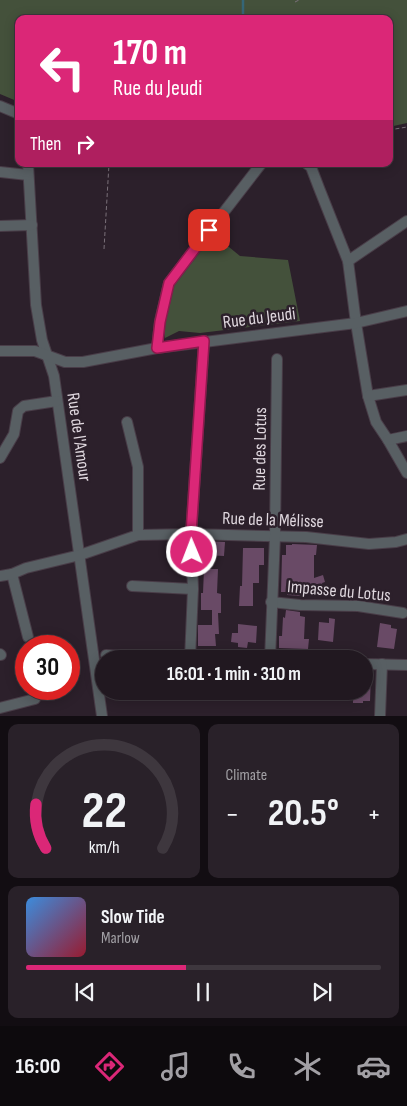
<!DOCTYPE html>
<meta charset="utf-8">
<style>
body{margin:0;font-family:"Sofia Sans Condensed",sans-serif;background:#292129;color:#f1f3f6;height:100vh;display:flex;flex-direction:column;font-size:19px;white-space:nowrap}
*{box-sizing:border-box;margin:0}
p{font-size:16px;color:#a2a0a5}
.icon{flex:none;width:28px;height:28px;fill:none;stroke:currentColor;stroke-width:2;stroke-linecap:round;stroke-linejoin:round}
.map{position:relative;height:716px;overflow:hidden}
.details{display:flex;flex-direction:column;gap:8px;padding:8px;background:#120d12;flex:1}
.details>*{flex:none}
.guide{position:absolute;left:15px;top:15px;width:378px;height:152px;border-radius:10px;box-shadow:0 2px 12px #0003,0 0 0 1px #3e373e;background:#db2777;color:#fff;overflow:hidden}
.speed{position:absolute;left:15px;top:635px;display:flex;gap:10px;font-size:25px;font-weight:700;text-align:center}
.speed>*{display:grid;place-content:center;width:65px;height:65px;border-radius:50%;background:#211820;box-shadow:0 2px 12px #0003,0 0 0 1px #3e373e;line-height:1}
.speed .limit{border:8px solid #d22;background:#fff;color:#111}
.pin{position:absolute;display:grid;place-items:center;width:42px;height:42px;color:#fff;margin:-21px;border-radius:10px;box-shadow:0 2px 8px #0006}
.me{position:absolute;width:55px;margin:-28px;rotate:359deg;stroke-linejoin:round;filter:drop-shadow(0 0 4px #0008)}
.turn{display:flex;align-items:center;gap:18px;height:105px;padding:0 15px;font-size:22px}
.turn .icon{width:65px;height:65px;stroke-width:2.5}
.turn b{display:block;font-size:35px;line-height:42px}
.then{display:flex;align-items:center;height:48px;padding:0 15px;background:#0003;gap:10px;font-size:19px}
.big{font-size:38px;font-weight:700;line-height:1.1}
.details .tile{flex:1;display:flex;flex-direction:column;justify-content:center;gap:8px;min-width:0;padding:0 18px;border-radius:10px;background:#292129}
.details .dial{align-items:center;gap:0}
.dial svg{height:130px;overflow:visible;fill:none;stroke:#3e373e;stroke-width:7;stroke-linecap:round;text-anchor:middle}
.dial text{fill:#f1f3f6;stroke:none}
.song{display:flex;align-items:center;gap:15px}
.cover{width:60px;height:60px;border-radius:8px;background:linear-gradient(135deg,hsl(210 70% 55%),hsl(350 70% 35%))}
.played{height:5px;border-radius:2px;background:linear-gradient(90deg,#db2777 45%,#3e373e 45%)}
.keys{display:flex;justify-content:space-around;direction:ltr}
.heat{display:flex;justify-content:space-between;align-items:center;font-size:28px;direction:ltr}
.details .tiles{flex:1;display:grid;gap:8px;grid-template-columns:1fr 1fr}
.tile:last-child{grid-column:span 2}
.trip{position:absolute;left:95px;top:650px;width:278px;height:50px;border-radius:25px;background:#211820;box-shadow:0 2px 12px #0003,0 0 0 1px #3e373e;font-weight:700;line-height:50px;text-align:center}
.tab-bar{display:flex;height:80px;justify-content:space-around;align-items:center;background:#0d0a0d;color:#a2a0a5}
.tab-bar .icon{width:35px;height:35px}
.tab-bar .on{color:#db2777}
.tab-bar b{font-size:22px;color:#f1f3f6}
.map>svg:first-child{display:block}
.green{fill:#44513b}
.lines{fill:none;stroke-linecap:round;stroke-linejoin:round}
.stream{stroke:#356677;stroke-width:2.5}
.building{fill:#694a66}
.minor-casing{stroke:#493d48;stroke-width:12}
.path{stroke:#7a7079;stroke-width:1;stroke-dasharray:4 2.5;stroke-linecap:butt}
.minor{stroke:#585f63;stroke-width:10}
.route-casing{stroke:#8e194d;stroke-width:12}
.route{stroke:#db2777;stroke-width:9}
.labels{text-anchor:middle;dominant-baseline:central;stroke-width:5;stroke-linejoin:round;paint-order:stroke}
.street-label{font-size:18px;fill:#dfd7de;stroke:#2c202b}
</style>
<div class="map">
<svg width="407" height="716" viewBox="0 0 407 716">
<rect width="100%" height="100%" fill="#2c202b"/>
<g class="green">
<polygon points="0,0 407,0 407,123 389,127 389,19 19,19 19,102 0,94"/>
<polygon points="213,234 240,256 288,260 300,321 200,333 179,331 165,338 163,320 174,281"/>
</g>
<g class="lines">
<polyline class="stream" points="243,0 243,19"/>
</g>
<g class="building">
<polygon points="205,541 225,542 224,556 205,555"/>
<polygon points="292,544 317,545 316,555 314,555 314,578 323,575 325,582 322,583 324,591 320,592 321,594 314,596 313,592 301,596 287,595 287,592 281,592 282,555 286,555 286,545 292,545"/>
<polygon points="243,548 264,548 264,565 259,565 259,583 253,583 253,606 239,606 240,586 242,586"/>
<polygon points="204,569 218,569 217,593 221,594 221,613 218,613 219,634 215,634 216,646 198,646 198,625 212,625 212,610 201,610 201,593 203,593"/>
<polygon points="286,610 300,612 300,616 305,617 304,639 309,639 308,649 279,648 279,636 282,636 283,617 285,618"/>
<polygon points="329,618 335,619 333,642 318,640 319,622 329,623"/>
<polygon points="380,623 391,625 391,628 397,629 394,649 377,647"/>
<polygon points="238,624 257,626 256,643 248,642 247,648 238,647 238,643 231,642 232,633 238,633"/>
<polygon points="364,675 371,675 370,701 363,701 363,703 353,703 353,691 364,691"/>
<polygon points="319,691 334,691 335,698 320,698"/>
</g>
<g class="lines">
<g class="minor-casing">
<g id="minor">
<polyline points="0,106 19,114"/>
<polyline points="28,164 36,305 42,340 54,376 102,716"/>
<polyline points="307,164 311,167 319,188 348,261 356,323 368,396 376,422 388,440 407,473"/>
<polyline points="0,172 28,175"/>
<polyline points="0,226 32,225"/>
<polyline points="348,261 407,221"/>
<polyline points="157,348 160,321 169,283 261,164"/>
<polyline points="0,351 35,351 65,362 83,362 157,348 356,323 407,311"/>
<polyline points="368,396 407,390"/>
<polyline points="127,422 138,467 138,535"/>
<polyline points="388,440 407,436"/>
<polyline points="0,458 14,434 18,411 24,406 57,401"/>
<polyline points="12,574 28,637"/>
<polyline points="0,576 12,574 26,568 80,555 138,535 191,534 306,537 369,544 396,542 407,539"/>
<polyline points="132,586 193,589"/>
<polyline points="271,602 300,605 358,606 403,613"/>
<polyline points="0,654 1,655"/>
<polyline points="106,655 170,659"/>
<polyline points="190,659 193,589 191,534 204,341"/>
<polyline points="270,659 275,536 277,359"/>
<polyline points="364,664 407,665"/>
<polyline points="0,708 35,699"/>
<polyline points="380,716 382,664"/>
</g>
</g>
<g class="path">
<polyline points="295,2 299,0"/>
<polyline points="389,130 407,127"/>
<polyline points="104,249 109,164"/>
</g>
<use href="#minor" class="minor"/>
</g>
<g class="lines">
<g class="route-casing">
<polyline id="route" points="192,552 191,534 204,341 157,348 160,322 169,283 209,230"/>
</g>
<use href="#route" class="route"/>
</g>
<g class="labels">
<g class="street-label">
<text transform="translate(259 318) rotate(-7)">Rue du Jeudi</text>
<text transform="translate(79 437) rotate(82)">Rue de l'Amour</text>
<text transform="translate(260 449) rotate(-89)">Rue des Lotus</text>
<text transform="translate(273 520) rotate(2)">Rue de la Mélisse</text>
<text transform="translate(339 591) rotate(5)">Impasse du Lotus</text>
</g>
</g>
</svg>
<div class="speed"><div class="limit">30</div></div>
<div class="pin" style="left:209px;top:230px;background:#d93025"><svg class="icon" aria-label="arrive" viewBox="0 0 24 24"><path d="M6 21V4h12l-3 4 3 4H6"/></svg></div>
<svg class="me" style="left:192px;top:552px" viewBox="-20 -20 40 40"><circle r="17" fill="#db2777" stroke="#fff" stroke-width="3"/><path d="M0-11L8 9 0 5-8 9z" fill="#fff"/></svg>
<div class="trip">16:01 · 1 min · 310 m</div>
<div class="guide">
<div class="turn"><svg class="icon" aria-label="left" viewBox="0 0 24 24"><path d="M17 20v-9H6M10 6l-5 5 5 5"/></svg><div><b>170 m</b>Rue du Jeudi</div></div>
<div class="then">Then<svg class="icon" aria-label="right" viewBox="0 0 24 24"><path d="M7 20v-9h11M14 6l5 5-5 5"/></svg></div>
</div>
</div>
<section class="details">
<div class="tiles">
<div class="tile dial"><svg viewBox="0 0 100 80">
<path d="M14 69A42 42 0 1 1 86 69"/>
<path d="M14 69A42 42 0 0 1 8 42" stroke="#db2777"/>
<text x="50" y="56" font-size="32" font-weight="700">22</text>
<text x="50" y="72" font-size="11">km/h</text>
</svg></div>
<div class="tile"><p>Climate</p>
<div class="heat"><a>−</a><b class="big">20.5°</b><a>+</a></div>
</div>
<div class="tile">
<div class="song"><i class="cover"></i><div><b>Slow Tide</b><p>Marlow</p></div></div>
<div class="played"></div>
<div class="keys"><svg class="icon" aria-label="previous" viewBox="0 0 24 24"><path d="M18 5L8 12l10 7zM5 5v14"/></svg><svg class="icon" aria-label="pause" viewBox="0 0 24 24"><path d="M8 5v14M16 5v14"/></svg><svg class="icon" aria-label="next" viewBox="0 0 24 24"><path d="M6 5l10 7-10 7zM19 5v14"/></svg></div>
</div>
</div>
</section>
<nav class="tab-bar">
<b>16:00</b>
<svg class="icon on" aria-label="directions" viewBox="0 0 24 24"><path d="M12 3l9 9-9 9-9-9zM9 14v-3h6M13 9l2 2-2 2"/></svg>
<svg class="icon" aria-label="music" viewBox="0 0 24 24"><path d="M9 18V5l10-2v13"/><circle cx="6" cy="18" r="3"/><circle cx="16" cy="16" r="3"/></svg>
<svg class="icon" aria-label="phone" viewBox="0 0 24 24"><path d="M5 4h4l2 5-3 2q2 4 5 5l2-3 5 2v4C11 20 4 13 5 4z"/></svg>
<svg class="icon" aria-label="climate" viewBox="0 0 24 24"><path d="M12 3v18M4 7l16 10M4 17L20 7"/></svg>
<svg class="icon" aria-label="car" viewBox="0 0 24 24"><path d="M5 17H2v-5l4-1 3-4h7l3 4 3 1v5h-3M9 17h6M6 11h13"/><circle cx="7" cy="17" r="2"/><circle cx="17" cy="17" r="2"/></svg>
</nav>
